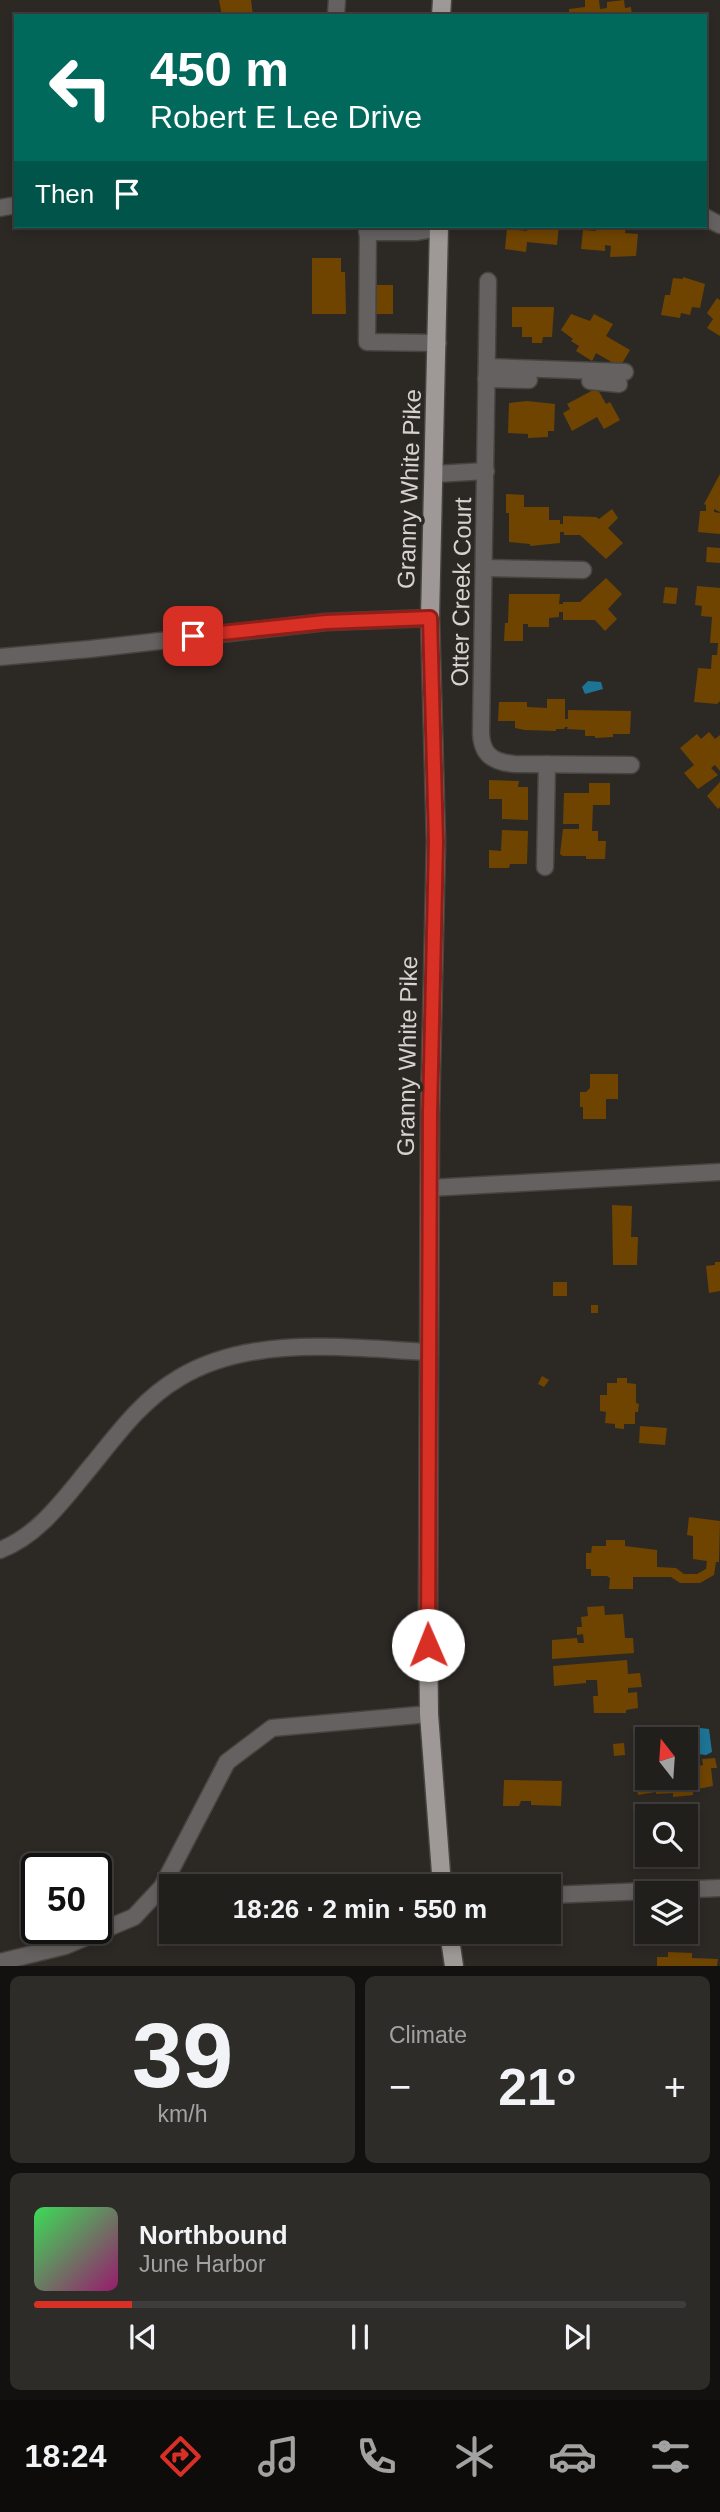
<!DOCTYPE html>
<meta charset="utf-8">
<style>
body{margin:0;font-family:Arial,sans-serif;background:#2d2c29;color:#f1f3f6;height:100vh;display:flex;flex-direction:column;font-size:26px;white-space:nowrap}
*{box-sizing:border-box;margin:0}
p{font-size:23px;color:#a2a2a3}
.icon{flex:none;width:38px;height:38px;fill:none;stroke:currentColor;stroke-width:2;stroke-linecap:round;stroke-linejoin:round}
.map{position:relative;height:1966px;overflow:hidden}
.details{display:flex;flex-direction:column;gap:10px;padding:10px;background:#12110f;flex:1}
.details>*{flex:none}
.top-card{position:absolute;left:14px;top:14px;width:693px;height:214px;border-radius:0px;box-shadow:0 4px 10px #0003,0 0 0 2px #3e3d3b;background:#00695c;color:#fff;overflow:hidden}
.needle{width:46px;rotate:343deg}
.buttons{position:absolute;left:635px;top:1727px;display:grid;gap:14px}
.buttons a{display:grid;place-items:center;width:63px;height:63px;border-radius:0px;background:#211f1c;box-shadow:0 4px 10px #0003,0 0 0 2px #3e3d3b;font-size:35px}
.speed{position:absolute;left:21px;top:1853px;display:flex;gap:14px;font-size:35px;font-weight:700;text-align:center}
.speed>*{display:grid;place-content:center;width:91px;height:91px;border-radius:50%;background:#211f1c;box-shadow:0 4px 10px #0003,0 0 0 2px #3e3d3b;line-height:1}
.speed .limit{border:4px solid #111;border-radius:10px;background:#fff;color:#111}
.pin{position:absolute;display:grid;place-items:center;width:60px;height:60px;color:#fff;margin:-30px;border-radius:14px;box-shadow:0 4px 10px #0006}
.me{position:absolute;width:77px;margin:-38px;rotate:359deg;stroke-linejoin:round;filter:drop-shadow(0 0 5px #0008)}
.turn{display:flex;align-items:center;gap:24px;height:147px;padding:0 21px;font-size:32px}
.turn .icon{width:91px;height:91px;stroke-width:2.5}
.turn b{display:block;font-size:49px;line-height:60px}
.then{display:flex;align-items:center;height:66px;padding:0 21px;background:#0003;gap:14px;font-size:26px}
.big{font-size:52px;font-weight:700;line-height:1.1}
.details .widget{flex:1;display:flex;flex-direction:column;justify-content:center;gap:10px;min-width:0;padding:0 24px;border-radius:10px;background:#2d2c29}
.details .dial{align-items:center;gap:0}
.dial b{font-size:91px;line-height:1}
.song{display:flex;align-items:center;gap:21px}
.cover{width:84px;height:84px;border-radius:10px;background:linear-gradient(135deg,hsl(130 70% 55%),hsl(320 70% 35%))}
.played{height:7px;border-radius:4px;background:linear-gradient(90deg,#d93025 15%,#3e3d3b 15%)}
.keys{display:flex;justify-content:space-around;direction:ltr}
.heat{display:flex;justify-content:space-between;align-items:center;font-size:38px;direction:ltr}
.details .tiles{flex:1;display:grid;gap:10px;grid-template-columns:1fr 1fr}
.widget:last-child{grid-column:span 2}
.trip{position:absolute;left:159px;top:1874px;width:402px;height:70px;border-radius:0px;background:#211f1c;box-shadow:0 4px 10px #0003,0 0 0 2px #3e3d3b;font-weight:700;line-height:70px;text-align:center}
.menu{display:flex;height:112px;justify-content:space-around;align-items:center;background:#0d0c0b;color:#a2a2a3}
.menu .icon{width:49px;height:49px}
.menu .on{color:#d93025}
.menu b{font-size:32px;color:#f1f3f6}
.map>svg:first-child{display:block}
.water{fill:#1d7495}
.building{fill:#6f4400}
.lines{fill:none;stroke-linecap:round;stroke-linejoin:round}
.minor-casing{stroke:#474440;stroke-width:19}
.major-casing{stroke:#474440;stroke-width:21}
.minor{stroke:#646160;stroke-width:16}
.major{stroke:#9e9996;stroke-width:18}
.route-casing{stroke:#8d1f18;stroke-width:18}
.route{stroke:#d93025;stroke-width:12}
.labels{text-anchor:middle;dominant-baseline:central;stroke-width:7;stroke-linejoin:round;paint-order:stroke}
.street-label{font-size:24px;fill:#d5d3d0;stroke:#2c2925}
</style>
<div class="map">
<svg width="720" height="1966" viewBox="0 0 720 1966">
<rect width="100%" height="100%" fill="#2c2925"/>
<g class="water">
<polygon points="588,681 601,682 603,689 585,694 582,687"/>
<polygon points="700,1728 709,1729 712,1752 706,1755 698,1754 695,1731"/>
</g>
<g class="building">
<polygon points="219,0 251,0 253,16 222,16"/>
<polygon points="585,0 599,0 600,9 607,8 607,2 624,0 625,8 631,7 632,16 569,16 569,9 585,7"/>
<polygon points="528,226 559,226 557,245 527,242 526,252 505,249 507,229 527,231"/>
<polygon points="596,226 626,226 625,233 638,234 636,256 610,257 611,246 605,245 605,251 581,249 583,230 596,231"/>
<polygon points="312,258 341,258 341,272 345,272 346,314 312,314"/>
<polygon points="683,277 705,284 700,308 692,307 690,315 681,313 680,318 661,315 665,295 670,295 673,278 683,279"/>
<rect x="374" y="285" width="19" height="29"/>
<polygon points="717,298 720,300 720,336 707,328 713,319 707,313"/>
<polygon points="512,307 554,307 552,337 543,337 542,343 532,343 532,337 522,337 522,327 512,327"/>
<polygon points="571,314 590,321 594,314 613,324 606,336 630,350 620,367 596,353 592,361 576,351 579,346 571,341 573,339 561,330"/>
<polygon points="597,388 606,404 610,402 620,420 604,429 597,417 572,431 563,413 570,409 567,404"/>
<polygon points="527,401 555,404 554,431 548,431 548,437 528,438 528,434 508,433 509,403"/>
<polygon points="720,474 720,512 714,509 714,512 720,513 720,534 698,532 700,511 706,511 706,505 704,504"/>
<polygon points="506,494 524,495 524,507 549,507 549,520 560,520 560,524 563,524 563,516 596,517 599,519 612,509 618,518 608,528 623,543 606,559 580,535 564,535 564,532 560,532 560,543 530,546 530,544 509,542 509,513 506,513"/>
<polygon points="707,547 720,548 720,563 706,562"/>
<polygon points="606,578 622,594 608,609 617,619 605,631 595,620 563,620 563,612 559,612 559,617 549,618 549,627 528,627 528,624 523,624 523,641 504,641 505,623 508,623 509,594 560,594 559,604 563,604 563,602 580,602"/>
<polygon points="697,586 720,588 720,701 717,704 694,702 698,668 711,669 712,655 717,655 718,643 710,643 712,617 701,616 702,606 695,605"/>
<polygon points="665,587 678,588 676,604 663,603"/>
<polygon points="547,699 565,699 565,719 568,719 568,710 631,711 630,734 613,734 613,737 595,738 595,736 585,736 585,730 567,729 568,727 565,727 564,729 556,729 556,731 525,730 515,728 515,721 498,721 499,702 527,702 527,707 547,708"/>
<polygon points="709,732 715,739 720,735 720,771 715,765 711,768 718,775 698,789 684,773 694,765 680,748 697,734 701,739"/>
<polygon points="489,780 519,781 518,787 528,787 528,820 502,819 502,799 489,799"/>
<polygon points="720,782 720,807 718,809 707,796"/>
<polygon points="589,783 610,783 610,805 593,805 592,831 598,831 598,841 606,841 605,859 586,859 586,856 563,856 560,854 563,829 579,829 579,824 563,824 564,793 589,793"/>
<polygon points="502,830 528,831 527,864 510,864 509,868 489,868 489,850 501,851"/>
<polygon points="590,1074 618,1074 618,1099 606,1099 606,1119 583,1119 583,1107 580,1107 580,1092 586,1092 590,1088"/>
<polygon points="612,1205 632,1206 631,1237 638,1237 637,1265 613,1265"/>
<polygon points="715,1262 720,1262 720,1291 709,1293 706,1266 715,1265"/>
<rect x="553" y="1282" width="14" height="14"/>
<rect x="591" y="1305" width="7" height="8"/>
<polygon points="542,1376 549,1380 544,1387 538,1384"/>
<polygon points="617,1378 627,1378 627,1383 636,1384 636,1403 639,1404 638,1412 635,1412 635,1424 624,1424 624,1429 615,1428 615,1424 605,1423 606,1412 600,1411 600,1395 607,1395 607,1383 617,1383"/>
<polygon points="640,1426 667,1428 665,1445 639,1443"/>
<polygon points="689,1517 720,1521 719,1562 716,1562 714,1575 700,1583 680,1583 671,1577 633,1577 633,1589 609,1589 610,1578 607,1576 591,1576 591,1569 586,1569 586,1553 591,1553 592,1546 606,1546 606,1540 625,1540 625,1546 657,1550 657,1567 676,1568 684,1574 697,1574 706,1569 707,1561 693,1559 693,1536 687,1535"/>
<polygon points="604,1606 605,1615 623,1614 625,1638 633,1638 634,1653 552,1659 552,1640 577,1638 578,1643 584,1643 583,1634 577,1635 577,1627 582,1627 581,1617 588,1616 587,1607"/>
<polygon points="627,1660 628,1674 640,1673 642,1687 628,1688 628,1693 637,1692 638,1708 626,1710 626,1713 594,1713 593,1696 598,1696 597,1680 586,1680 586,1683 554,1686 553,1666"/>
<polygon points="624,1743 625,1755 614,1756 613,1744"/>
<polygon points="715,1758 717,1768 711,1768 713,1786 693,1790 693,1795 673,1797 673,1793 656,1794 656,1792 638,1795 635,1774 648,1773 648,1778 686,1778 686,1764 699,1762 699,1766 703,1765 702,1759"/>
<polygon points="504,1780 562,1781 561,1806 531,1805 531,1801 521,1801 519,1806 503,1806"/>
<polygon points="668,1952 692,1953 692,1958 718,1959 717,1966 657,1966 657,1957 668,1957"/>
</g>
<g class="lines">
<g class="minor-casing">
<g id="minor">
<polyline points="336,14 337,0"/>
<polyline points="0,208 16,205"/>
<polyline points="705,217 720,225"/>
<polyline points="368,226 367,342 438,343"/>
<polyline points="367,232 417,232 439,228"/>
<path d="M 488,281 L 481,731 C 481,754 492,762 514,764 L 631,765"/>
<polyline points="487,367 625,372"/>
<polyline points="486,379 529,380"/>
<polyline points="590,381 619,384"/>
<polyline points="435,474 486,471"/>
<polyline points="484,568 583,570"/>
<polyline points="0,657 90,649 326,622 430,618"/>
<polyline points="545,867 547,764"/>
<polyline points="429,1188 720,1172"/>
<path d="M 0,1550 C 40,1535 66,1496 93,1464 C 118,1433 143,1399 179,1378 C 252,1334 348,1348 430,1352"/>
<polyline points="550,1895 720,1888"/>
<polyline points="0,1962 65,1946 134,1917 162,1887 227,1762 272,1728 429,1714"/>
</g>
</g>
<g class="major-casing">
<g id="major">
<polyline points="441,16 442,0"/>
<polyline points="439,226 430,618 436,842 430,1113 428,1620 429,1714 442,1886"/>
<polyline points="449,1932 454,1966"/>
</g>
</g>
<use href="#minor" class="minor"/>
<use href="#major" class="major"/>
</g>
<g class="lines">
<g class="route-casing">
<polyline id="route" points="193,636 326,622 430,618 436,842 430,1113 428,1645"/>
</g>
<use href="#route" class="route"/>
</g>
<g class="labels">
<g class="street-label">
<text transform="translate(409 489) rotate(-88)">Granny White Pike</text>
<text transform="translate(461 592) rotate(-89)">Otter Creek Court</text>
<text transform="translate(407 1056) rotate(-89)">Granny White Pike</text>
</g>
</g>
</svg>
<div class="buttons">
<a><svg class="needle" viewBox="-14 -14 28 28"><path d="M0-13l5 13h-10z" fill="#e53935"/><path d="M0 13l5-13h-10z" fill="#a2a2a3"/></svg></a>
<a><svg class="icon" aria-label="search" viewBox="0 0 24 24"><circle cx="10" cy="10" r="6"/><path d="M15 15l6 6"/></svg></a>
<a><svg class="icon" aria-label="layers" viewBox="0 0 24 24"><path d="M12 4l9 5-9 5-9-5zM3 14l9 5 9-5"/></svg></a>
</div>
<div class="speed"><div class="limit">50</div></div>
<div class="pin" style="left:193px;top:636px;background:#d93025"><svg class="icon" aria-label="arrive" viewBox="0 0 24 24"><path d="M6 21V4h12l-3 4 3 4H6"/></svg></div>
<svg class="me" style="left:428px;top:1645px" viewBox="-20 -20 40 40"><circle r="19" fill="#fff"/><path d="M0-13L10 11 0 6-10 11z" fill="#d93025"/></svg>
<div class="trip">18:26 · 2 min · 550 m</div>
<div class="top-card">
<div class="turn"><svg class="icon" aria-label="left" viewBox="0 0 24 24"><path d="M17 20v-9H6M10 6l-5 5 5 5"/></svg><div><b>450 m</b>Robert E Lee Drive</div></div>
<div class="then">Then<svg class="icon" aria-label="arrive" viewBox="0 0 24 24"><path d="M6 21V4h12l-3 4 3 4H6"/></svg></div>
</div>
</div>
<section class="details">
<div class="tiles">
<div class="widget dial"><b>39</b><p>km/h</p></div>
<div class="widget"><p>Climate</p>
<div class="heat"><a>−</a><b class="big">21°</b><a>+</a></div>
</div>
<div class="widget">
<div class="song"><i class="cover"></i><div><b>Northbound</b><p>June Harbor</p></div></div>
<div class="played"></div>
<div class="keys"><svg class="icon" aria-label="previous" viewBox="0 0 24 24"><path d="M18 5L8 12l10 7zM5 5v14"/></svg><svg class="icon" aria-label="pause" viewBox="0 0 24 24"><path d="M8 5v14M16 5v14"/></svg><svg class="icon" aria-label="next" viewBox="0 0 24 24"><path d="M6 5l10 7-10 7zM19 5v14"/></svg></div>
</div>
</div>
</section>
<nav class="menu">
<b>18:24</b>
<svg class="icon on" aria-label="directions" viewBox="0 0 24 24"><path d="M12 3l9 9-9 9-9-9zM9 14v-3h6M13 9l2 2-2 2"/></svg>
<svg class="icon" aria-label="music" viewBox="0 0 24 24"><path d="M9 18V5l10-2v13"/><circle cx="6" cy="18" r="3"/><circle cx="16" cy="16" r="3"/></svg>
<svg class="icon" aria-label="phone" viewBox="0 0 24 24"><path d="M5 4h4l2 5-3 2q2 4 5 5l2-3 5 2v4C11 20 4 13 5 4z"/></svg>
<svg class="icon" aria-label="climate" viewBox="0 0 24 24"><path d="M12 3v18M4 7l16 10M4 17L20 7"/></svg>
<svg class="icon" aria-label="car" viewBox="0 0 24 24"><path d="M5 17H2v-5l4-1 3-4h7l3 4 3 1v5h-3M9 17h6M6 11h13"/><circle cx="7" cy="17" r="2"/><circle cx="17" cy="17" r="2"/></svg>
<svg class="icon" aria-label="filters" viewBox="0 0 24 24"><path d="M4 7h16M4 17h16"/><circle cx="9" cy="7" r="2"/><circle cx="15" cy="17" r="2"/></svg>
</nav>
